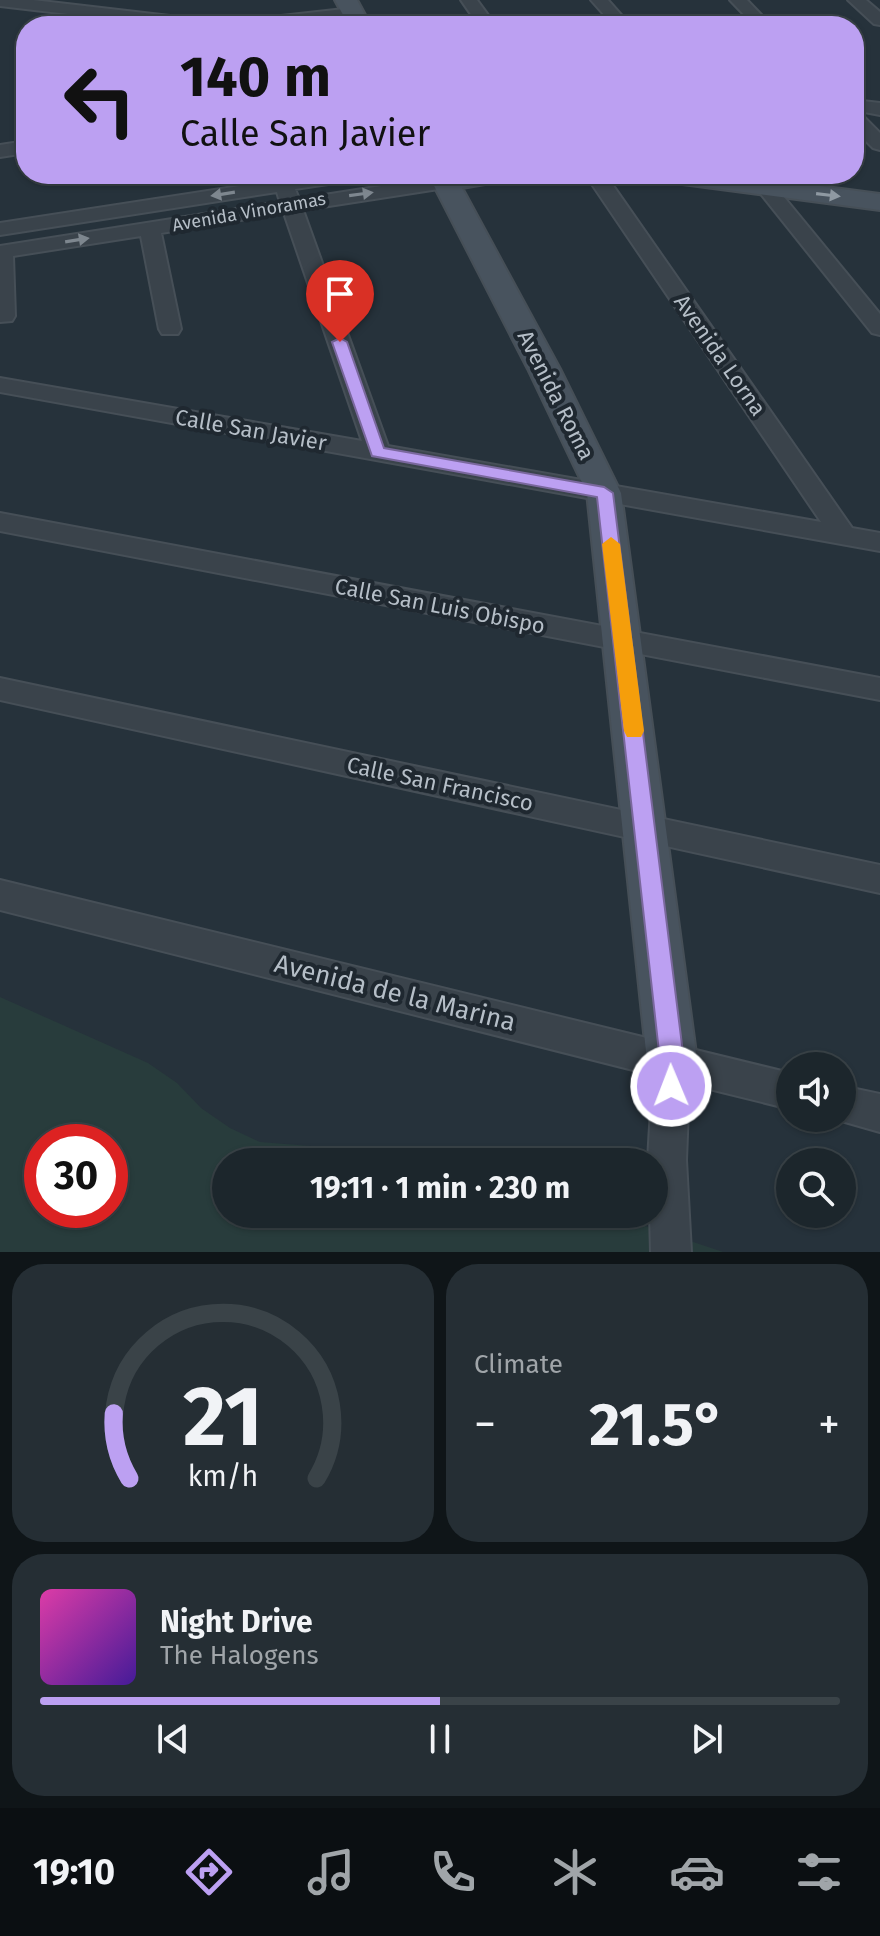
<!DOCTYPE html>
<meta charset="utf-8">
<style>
body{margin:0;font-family:"Fira Sans",sans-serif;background:#252e34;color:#f1f3f6;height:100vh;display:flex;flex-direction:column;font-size:30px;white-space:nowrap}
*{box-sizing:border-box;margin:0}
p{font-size:26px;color:#a0a5a9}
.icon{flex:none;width:44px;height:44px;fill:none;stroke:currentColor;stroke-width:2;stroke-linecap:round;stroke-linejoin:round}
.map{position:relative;height:1252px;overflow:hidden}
.details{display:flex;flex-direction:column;gap:12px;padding:12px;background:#0f1518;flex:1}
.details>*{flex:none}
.banner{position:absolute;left:16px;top:16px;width:848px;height:168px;border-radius:32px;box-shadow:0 2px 6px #0004,0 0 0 2px #3a4348;background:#bca0f2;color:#111;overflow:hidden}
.tools{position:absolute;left:776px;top:1052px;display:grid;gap:16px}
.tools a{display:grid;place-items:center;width:80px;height:80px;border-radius:50%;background:#1c262c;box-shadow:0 2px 6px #0004,0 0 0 2px #3a4348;font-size:40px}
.speed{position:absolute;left:24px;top:1124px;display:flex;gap:16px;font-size:40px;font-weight:700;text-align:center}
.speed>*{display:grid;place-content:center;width:104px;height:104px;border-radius:50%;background:#1c262c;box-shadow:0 2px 6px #0004,0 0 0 2px #3a4348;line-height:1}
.speed .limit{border:12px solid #d22;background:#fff;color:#111}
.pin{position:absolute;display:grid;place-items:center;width:68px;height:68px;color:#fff;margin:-82px -34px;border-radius:50% 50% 50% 0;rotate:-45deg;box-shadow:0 0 8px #0007}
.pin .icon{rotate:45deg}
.me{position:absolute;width:88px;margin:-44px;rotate:359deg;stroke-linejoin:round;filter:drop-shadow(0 0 6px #0008)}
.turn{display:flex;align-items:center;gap:28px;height:168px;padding:0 32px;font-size:36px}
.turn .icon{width:104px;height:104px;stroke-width:2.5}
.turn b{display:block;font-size:56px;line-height:68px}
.big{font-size:60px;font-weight:700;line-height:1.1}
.details .tile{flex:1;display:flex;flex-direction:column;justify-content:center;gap:12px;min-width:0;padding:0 28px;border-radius:32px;background:#252e34}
.details .dial{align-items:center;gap:0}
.dial svg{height:208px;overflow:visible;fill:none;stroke:#3a4348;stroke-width:7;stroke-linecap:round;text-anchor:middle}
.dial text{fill:#f1f3f6;stroke:none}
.song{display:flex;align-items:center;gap:24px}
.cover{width:96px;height:96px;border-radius:12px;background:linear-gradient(135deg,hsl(320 70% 55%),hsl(260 70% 35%))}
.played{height:8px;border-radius:4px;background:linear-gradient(90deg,#bca0f2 50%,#3a4348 50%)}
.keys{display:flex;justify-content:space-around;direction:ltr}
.heat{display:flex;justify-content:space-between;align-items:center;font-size:44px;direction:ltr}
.details .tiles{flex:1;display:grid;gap:12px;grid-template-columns:1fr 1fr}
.tile:last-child{grid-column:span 2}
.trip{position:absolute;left:212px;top:1148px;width:456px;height:80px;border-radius:40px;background:#1c262c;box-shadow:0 2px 6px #0004,0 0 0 2px #3a4348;font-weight:700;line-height:80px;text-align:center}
.tabs{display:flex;height:128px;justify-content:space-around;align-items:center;background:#0b0f12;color:#a0a5a9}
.tabs .icon{width:56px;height:56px}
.tabs .selected{color:#bca0f2}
.tabs b{font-size:36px;color:#f1f3f6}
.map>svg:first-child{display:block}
.green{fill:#283c3c;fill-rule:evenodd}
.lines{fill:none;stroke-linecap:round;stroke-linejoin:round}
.street-casing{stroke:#464f57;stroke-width:4}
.secondary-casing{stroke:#464f57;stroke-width:4}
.street{fill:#3a434b;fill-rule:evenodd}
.secondary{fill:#48535e;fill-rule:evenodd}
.oneway{fill:#7e878f}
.oneway2{fill:#8f99a2}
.route{fill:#bca0f2;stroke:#7a689d;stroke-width:2}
.slow{fill:#f59e0b}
.labels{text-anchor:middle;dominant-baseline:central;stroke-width:8;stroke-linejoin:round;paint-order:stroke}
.far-street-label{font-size:18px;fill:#b5bec7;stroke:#1f2830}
.street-label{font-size:22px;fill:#b5bec7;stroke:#1f2830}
.near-street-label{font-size:26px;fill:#b5bec7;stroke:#1f2830}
</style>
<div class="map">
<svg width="880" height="1252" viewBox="0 0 880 1252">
<rect width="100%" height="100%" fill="#26323b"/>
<path class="green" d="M 0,997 L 148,1063 L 177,1083 L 201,1108 L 230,1128 L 260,1142 L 374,1151 L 438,1162 L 226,1162 L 226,1214 L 609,1214 L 723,1252 L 0,1252 ZM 42,1142 L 110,1142 L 110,1210 L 42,1210 Z"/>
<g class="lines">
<g class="street-casing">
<g id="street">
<polygon points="0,0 33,0 213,21 221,26 170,26 0,6"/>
<polygon points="461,0 477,0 496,26 479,26"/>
<polygon points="591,0 608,0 631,26 614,26"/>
<polygon points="730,0 747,0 772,26 755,26"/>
<polygon points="848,0 866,0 880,12 880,25 874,24"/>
<polygon points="353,8 359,9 361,13 359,17 282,26 229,26 237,21"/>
<polygon points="854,100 880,103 880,115 854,110"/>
<polygon points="854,112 861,114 880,133 880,150 873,148 854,129"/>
<polygon points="26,141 26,153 0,157 0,145"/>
<polygon points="317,174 365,174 355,180 295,189 299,199 445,176 455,182 445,188 303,210 388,446 821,522 585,174 605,174 852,528 880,533 880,551 0,392 0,378 362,441 284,213 161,233 181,329 178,334 162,334 159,329 141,236 13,256 15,316 12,321 0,322 0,246 280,202 277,192 0,235 0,223"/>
<polygon points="745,174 765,174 880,314 880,335 872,333"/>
<polygon points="0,513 880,678 880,700 0,531"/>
<polygon points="0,678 880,865 880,893 0,700"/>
<polygon points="0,880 790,1073 790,1109 689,1084 686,1160 691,1252 651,1252 650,1214 654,1214 654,1162 648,1160 653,1075 0,910"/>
<polygon points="842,1086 880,1094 880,1132 831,1118 842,1118"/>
</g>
</g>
<g class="secondary-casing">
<g id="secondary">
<polygon points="335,0 357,0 371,26 349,26"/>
<polygon points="428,174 512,174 508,180 462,188 560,369 621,493 697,1061 689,1078 672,1085 655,1078 647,1061 587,493 528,369"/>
<polygon points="654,174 728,174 880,194 880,210 667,182 658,180"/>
</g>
</g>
<use href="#street" class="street"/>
<use href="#secondary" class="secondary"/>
</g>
<defs><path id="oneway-solid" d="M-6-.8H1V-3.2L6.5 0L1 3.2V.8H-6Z" transform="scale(2)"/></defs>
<g class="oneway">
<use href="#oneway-solid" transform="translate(223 194) rotate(171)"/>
<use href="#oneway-solid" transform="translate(361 194) rotate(-8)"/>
<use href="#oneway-solid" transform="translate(77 240) rotate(-9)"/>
</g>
<use class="oneway2" href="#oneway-solid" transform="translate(828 195) rotate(7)"/>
<polygon class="route" points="340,338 347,342 384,448 604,487 613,493 684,1061 679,1094 671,1098 662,1094 659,1086 660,1061 597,497 372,456 332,342"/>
<polygon class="slow" points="611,537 620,544 644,731 641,737 627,737 624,731 602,544"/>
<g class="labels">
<g class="far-street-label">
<text transform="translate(249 212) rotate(-10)">Avenida Vinoramas</text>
</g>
<g class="street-label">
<text transform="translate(720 355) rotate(55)">Avenida Lorna</text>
<text transform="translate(556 395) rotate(63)">Avenida Roma</text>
<text transform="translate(251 430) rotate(10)">Calle San Javier</text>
<text transform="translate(440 606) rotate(11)">Calle San Luis Obispo</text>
<text transform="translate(440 784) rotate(12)">Calle San Francisco</text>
</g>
<g class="near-street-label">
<text transform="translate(395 993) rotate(14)">Avenida de la Marina</text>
</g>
</g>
</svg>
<div class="tools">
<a><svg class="icon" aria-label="sound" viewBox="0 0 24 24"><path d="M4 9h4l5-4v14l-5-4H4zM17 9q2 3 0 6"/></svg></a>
<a><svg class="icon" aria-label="search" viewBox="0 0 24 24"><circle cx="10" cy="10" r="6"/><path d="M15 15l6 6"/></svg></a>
</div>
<div class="speed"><div class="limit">30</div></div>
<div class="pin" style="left:340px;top:342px;background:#d93025"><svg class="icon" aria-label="arrive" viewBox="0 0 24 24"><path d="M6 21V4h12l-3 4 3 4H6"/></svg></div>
<svg class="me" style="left:671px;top:1086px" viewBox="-20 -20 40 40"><circle r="17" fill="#bca0f2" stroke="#fff" stroke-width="3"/><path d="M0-11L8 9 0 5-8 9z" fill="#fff"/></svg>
<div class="trip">19:11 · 1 min · 230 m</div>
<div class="banner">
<div class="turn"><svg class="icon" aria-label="left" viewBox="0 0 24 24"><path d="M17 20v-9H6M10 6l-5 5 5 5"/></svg><div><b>140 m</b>Calle San Javier</div></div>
</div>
</div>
<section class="details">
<div class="tiles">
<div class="tile dial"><svg viewBox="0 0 100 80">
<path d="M14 69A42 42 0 1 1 86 69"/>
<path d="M14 69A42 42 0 0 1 8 44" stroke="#bca0f2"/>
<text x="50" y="56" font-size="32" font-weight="700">21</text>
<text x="50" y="72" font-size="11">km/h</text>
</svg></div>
<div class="tile"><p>Climate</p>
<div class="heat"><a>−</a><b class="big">21.5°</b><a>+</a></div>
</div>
<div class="tile">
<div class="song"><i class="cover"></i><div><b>Night Drive</b><p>The Halogens</p></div></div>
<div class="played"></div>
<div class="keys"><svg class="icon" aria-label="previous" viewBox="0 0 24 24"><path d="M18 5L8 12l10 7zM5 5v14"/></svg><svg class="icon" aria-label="pause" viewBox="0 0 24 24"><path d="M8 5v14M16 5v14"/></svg><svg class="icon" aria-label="next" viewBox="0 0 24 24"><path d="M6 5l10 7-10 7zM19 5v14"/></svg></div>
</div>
</div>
</section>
<nav class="tabs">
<b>19:10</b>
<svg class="icon selected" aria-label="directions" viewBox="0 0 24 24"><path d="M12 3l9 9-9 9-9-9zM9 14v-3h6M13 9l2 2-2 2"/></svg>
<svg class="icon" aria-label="music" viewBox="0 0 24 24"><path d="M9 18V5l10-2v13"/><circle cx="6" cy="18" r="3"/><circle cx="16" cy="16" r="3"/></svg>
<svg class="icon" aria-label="phone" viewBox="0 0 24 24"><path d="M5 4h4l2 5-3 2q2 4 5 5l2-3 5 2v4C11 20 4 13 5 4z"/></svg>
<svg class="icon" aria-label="climate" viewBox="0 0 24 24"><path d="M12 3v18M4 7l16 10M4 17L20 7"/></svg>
<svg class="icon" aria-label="car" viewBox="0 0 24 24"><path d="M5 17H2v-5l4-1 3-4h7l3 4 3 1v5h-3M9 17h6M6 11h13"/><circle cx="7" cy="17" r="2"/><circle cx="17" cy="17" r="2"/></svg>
<svg class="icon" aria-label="filters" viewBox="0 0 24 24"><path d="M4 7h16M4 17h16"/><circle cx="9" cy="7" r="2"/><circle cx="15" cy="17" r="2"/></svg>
</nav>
